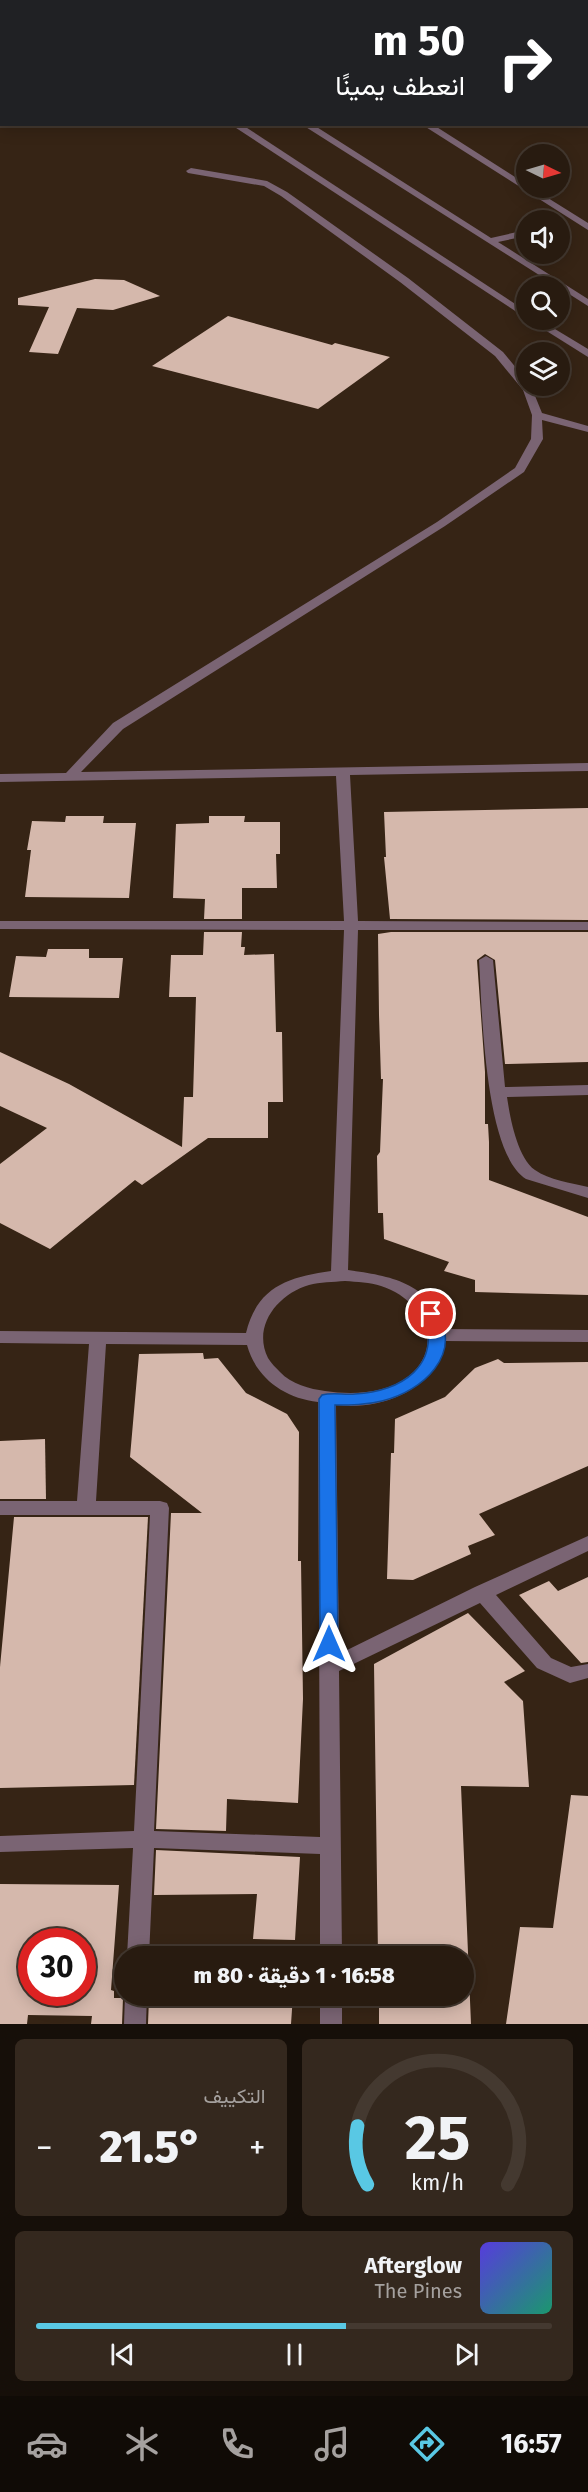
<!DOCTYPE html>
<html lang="ar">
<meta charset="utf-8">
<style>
body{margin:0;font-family:"Fira Sans",Vazirmatn,sans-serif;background:#34281e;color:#f1f3f6;direction:rtl;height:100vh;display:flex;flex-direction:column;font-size:22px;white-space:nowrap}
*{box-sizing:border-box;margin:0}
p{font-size:20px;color:#a5a19f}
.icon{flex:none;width:33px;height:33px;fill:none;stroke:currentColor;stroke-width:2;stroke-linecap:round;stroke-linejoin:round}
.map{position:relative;height:2024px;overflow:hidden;direction:ltr}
.drawer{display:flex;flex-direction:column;gap:15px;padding:15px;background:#160f09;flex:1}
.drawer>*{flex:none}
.top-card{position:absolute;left:0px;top:0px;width:588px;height:126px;box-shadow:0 3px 15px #0003,0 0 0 2px #443930;direction:rtl;background:#202124;color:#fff;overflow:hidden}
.needle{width:39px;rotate:95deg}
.controls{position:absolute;left:516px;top:144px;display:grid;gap:12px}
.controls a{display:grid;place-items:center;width:54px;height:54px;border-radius:50%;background:#281b10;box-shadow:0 3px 15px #0003,0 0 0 2px #443930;font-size:30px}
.speed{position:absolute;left:18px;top:1928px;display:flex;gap:12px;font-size:30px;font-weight:700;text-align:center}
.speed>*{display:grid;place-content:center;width:78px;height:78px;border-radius:50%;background:#281b10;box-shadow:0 3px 15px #0003,0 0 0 2px #443930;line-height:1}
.speed .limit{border:9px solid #d22;background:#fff;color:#111}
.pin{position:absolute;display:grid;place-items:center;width:51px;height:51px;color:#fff;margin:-26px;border:3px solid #fff;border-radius:50%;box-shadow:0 2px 6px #0007}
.me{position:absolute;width:66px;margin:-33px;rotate:0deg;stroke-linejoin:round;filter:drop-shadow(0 0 4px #0008)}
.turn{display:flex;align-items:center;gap:21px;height:126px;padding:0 24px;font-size:27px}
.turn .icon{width:78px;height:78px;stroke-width:2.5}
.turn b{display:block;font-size:42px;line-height:51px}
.big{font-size:45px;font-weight:800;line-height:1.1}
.drawer .widget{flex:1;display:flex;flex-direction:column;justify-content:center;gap:9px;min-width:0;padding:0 21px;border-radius:9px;background:#34281e}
.drawer .dial{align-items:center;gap:0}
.dial svg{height:156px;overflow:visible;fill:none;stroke:#443930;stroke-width:7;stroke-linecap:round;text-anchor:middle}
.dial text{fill:#f1f3f6;stroke:none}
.song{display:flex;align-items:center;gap:18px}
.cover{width:72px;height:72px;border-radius:9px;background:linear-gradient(135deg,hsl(250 70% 55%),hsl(160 70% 35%))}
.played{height:6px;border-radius:3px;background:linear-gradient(90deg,#59c8e4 60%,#443930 60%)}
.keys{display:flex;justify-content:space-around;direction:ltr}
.heat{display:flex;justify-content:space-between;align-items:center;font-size:33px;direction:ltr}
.drawer .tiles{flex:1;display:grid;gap:15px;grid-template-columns:1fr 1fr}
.widget:last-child{grid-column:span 2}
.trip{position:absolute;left:114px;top:1946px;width:360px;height:60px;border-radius:30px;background:#281b10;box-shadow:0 3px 15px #0003,0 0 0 2px #443930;font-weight:800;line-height:60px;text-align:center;direction:rtl}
.tab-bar{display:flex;height:96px;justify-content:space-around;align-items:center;background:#100b06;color:#a5a19f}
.tab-bar .icon{width:42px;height:42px}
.tab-bar .current{color:#59c8e4}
.tab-bar b{font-size:27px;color:#f1f3f6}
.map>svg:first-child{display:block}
.building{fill:#d5b8ac;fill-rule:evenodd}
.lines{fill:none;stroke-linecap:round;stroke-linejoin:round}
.street{fill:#7a6473;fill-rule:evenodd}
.route{fill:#1a73e8;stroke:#114b97;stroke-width:1.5}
</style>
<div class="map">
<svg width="588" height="2024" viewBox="0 0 588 2024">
<rect width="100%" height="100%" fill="#362415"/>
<g class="building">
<polygon points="95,279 124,280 160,296 113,310 77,308 58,354 29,352 49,307 18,305 18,298"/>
<polygon points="228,316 332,345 335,343 390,357 318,409 152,366"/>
<polygon points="588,808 588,920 390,919 384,857 386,857 384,812"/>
<polygon points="66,816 104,816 103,823 136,823 129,898 25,897 31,850 27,850 32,821 65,822"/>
<polygon points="209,816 245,816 244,822 280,822 280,854 276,854 277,888 242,888 242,919 204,919 205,899 173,898 176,824 209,823"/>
<polygon points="204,932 242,932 241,947 245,947 244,955 274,954 276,1032 282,1032 283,1102 268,1102 268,1138 208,1138 142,1185 135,1180 50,1249 0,1223 0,1164 47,1128 0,1106 0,1052 69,1084 182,1147 184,1097 193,1097 196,997 169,997 171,955 203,955"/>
<polygon points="391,932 588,932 588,1062 505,1064 495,960 485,954 477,960 485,1072 485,1124 488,1124 489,1142 489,1180 588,1217 588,1295 475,1292 475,1280 444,1271 449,1262 384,1239 383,1213 378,1213 377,1156 380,1152 383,1079 381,1079 379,1015 378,934"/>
<polygon points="48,949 89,949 89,958 123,958 119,998 9,997 16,956 46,957"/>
<polygon points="203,1353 204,1359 218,1358 246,1393 287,1414 299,1432 298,1561 301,1561 303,1699 298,1803 227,1799 226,1831 156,1829 171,1513 202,1513 130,1457 139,1354"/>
<polygon points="498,1359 504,1363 588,1362 588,1466 479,1514 495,1535 468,1546 471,1554 413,1580 387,1579 391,1453 394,1453 395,1419 445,1397 475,1368"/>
<polygon points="45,1439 46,1499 0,1499 0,1441"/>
<polygon points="14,1517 148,1517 134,1785 0,1788 0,1667"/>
<polygon points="588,1577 588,1662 581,1663 519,1595 549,1581 558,1591"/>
<polygon points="468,1613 525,1671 504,1682 523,1701 529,1787 461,1786 471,2024 379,2024 379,1995 464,1995 464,1956 378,1956 374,1664"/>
<polygon points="571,1795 588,1796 588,2024 506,2024 520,1927 553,1928"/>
<polygon points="156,1850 300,1857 295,1940 253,1939 257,1894 154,1895"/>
<path d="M 0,1884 L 119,1885 L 111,1990 L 114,1991 L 114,1998 L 123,1998 L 122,2024 L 91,2024 L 92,2016 L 28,2015 L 27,2024 L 0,2024 ZM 32,1941 L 82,1941 L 82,1992 L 32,1992 Z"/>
<polygon points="226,1995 293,1995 291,2024 148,2024 149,1998 226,1999"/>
</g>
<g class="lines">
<g class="street">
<polygon points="218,0 227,0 228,2 219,2"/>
<polygon points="404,0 413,0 414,2 405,2"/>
<rect x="586" y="54" width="2" height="6"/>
<polygon points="586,85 588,85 588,91 586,90"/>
<polygon points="230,124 241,124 526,311 526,318"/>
<polygon points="301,124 312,124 491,238 526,230 526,236 498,242 588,299 588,306"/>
<polygon points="421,124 432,124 526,184 526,188 532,188 588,223 588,230"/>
<path d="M 191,168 L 267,181 L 287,192 L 408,278 L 503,352 L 526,380 L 526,386 L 531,386 L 542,413 L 588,426 L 588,432 L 542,420 L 543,439 L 524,472 L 445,526 L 123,729 L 81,772 L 588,763 L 588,771 L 350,775 L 358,921 L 588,922 L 588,930 L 358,930 L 348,1270 C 390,1276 430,1282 443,1329 L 588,1330 L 588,1342 L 444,1341 C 443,1348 442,1357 438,1363 C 418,1396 373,1410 336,1405 L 339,1654 L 475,1587 L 588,1536 L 588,1551 L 496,1595 L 551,1658 L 571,1667 L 588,1664 L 588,1678 L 570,1683 L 537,1668 L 480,1603 L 339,1671 L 342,1956 L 320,1956 L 320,1854 L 154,1848 L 149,1956 L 127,1956 L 133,1848 L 0,1852 L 0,1836 L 134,1831 L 150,1515 L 0,1515 L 0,1501 L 77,1501 L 89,1344 L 0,1343 L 0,1331 L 246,1333 C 257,1287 288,1277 331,1271 L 344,930 L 0,929 L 0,921 L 344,921 L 336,776 L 0,782 L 0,774 L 66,773 L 113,723 L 437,522 L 515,468 L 531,439 L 532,415 L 523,390 L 495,356 L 400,282 L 281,196 L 264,186 L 188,173 L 186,171 ZM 345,1281 C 357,1282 370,1282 381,1286 C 421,1298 447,1345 409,1376 C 386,1394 352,1395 325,1391 C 310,1389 291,1384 280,1372 C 276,1368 271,1363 268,1358 C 252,1326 278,1294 309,1285 C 320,1282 333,1282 345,1281 ZM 106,1344 L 247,1345 C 256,1378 284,1398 318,1402 L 320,1837 L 154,1831 L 169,1508 L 167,1503 L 160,1501 L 96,1501 Z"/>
<polygon points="529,320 540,320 588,349 588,357"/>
<path d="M 486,956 L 493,960 L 505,1087 L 588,1085 L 588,1095 L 507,1097 C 510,1117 517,1157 535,1170 C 549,1180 571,1183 588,1187 L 588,1198 L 526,1179 C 484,1153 482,1007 479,960 Z"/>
<polygon points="125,1995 147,1995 146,2024 124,2024"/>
<rect x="320" y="1995" width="22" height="29"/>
</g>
</g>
<path class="route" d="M 431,1309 L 437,1311 C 463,1355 423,1391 382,1401 C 366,1405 351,1405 335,1405 L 338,1644 L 335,1649 L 329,1651 L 323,1649 L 320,1644 L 319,1399 L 322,1395 C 332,1392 344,1395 355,1394 C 401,1392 443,1365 423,1314 Z"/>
</svg>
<div class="controls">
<a><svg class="needle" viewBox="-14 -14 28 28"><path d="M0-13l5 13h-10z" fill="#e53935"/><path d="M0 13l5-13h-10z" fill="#a5a19f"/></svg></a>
<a><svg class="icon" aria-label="sound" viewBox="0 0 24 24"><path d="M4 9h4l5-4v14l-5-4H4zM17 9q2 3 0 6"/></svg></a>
<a><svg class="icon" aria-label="search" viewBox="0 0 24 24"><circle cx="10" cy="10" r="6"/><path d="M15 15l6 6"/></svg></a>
<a><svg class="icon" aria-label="layers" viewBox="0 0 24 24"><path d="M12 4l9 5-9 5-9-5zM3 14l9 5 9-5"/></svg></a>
</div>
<div class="speed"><div class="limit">30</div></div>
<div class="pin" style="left:431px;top:1314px;background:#d93025"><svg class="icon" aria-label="arrive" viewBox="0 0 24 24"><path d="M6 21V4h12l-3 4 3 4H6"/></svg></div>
<svg class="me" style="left:329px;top:1644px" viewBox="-20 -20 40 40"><path d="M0-17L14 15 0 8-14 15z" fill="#1a73e8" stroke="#fff" stroke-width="4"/></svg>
<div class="trip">16:58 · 1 دقيقة · 80 m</div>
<div class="top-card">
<div class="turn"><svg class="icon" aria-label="right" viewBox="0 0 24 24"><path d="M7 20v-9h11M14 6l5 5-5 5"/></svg><div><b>50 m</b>انعطف يمينًا</div></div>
</div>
</div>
<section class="drawer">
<div class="tiles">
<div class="widget dial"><svg viewBox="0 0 100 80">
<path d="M14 69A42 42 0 1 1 86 69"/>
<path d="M14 69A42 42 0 0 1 9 39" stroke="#59c8e4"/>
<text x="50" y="56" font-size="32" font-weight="700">25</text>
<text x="50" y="72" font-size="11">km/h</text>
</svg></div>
<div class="widget"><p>التكييف</p>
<div class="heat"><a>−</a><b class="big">21.5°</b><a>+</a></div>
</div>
<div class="widget">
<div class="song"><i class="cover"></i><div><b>Afterglow</b><p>The Pines</p></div></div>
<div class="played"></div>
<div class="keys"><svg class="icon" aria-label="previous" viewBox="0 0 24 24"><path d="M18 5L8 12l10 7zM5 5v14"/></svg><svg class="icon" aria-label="pause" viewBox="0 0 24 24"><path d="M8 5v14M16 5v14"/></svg><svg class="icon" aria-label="next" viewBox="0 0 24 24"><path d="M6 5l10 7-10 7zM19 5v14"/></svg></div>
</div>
</div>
</section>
<nav class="tab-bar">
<b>16:57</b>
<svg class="icon current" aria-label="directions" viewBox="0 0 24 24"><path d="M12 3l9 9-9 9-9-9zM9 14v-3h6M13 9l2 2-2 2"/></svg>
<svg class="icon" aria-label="music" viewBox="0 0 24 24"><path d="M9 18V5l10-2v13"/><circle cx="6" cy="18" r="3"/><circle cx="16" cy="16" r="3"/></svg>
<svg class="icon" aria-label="phone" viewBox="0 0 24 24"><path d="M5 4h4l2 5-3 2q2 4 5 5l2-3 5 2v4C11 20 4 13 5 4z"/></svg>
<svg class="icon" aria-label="climate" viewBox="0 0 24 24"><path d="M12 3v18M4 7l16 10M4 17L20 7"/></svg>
<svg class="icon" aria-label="car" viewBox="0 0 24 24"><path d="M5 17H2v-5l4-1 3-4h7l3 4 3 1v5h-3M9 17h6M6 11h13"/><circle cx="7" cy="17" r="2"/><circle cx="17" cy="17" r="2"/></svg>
</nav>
